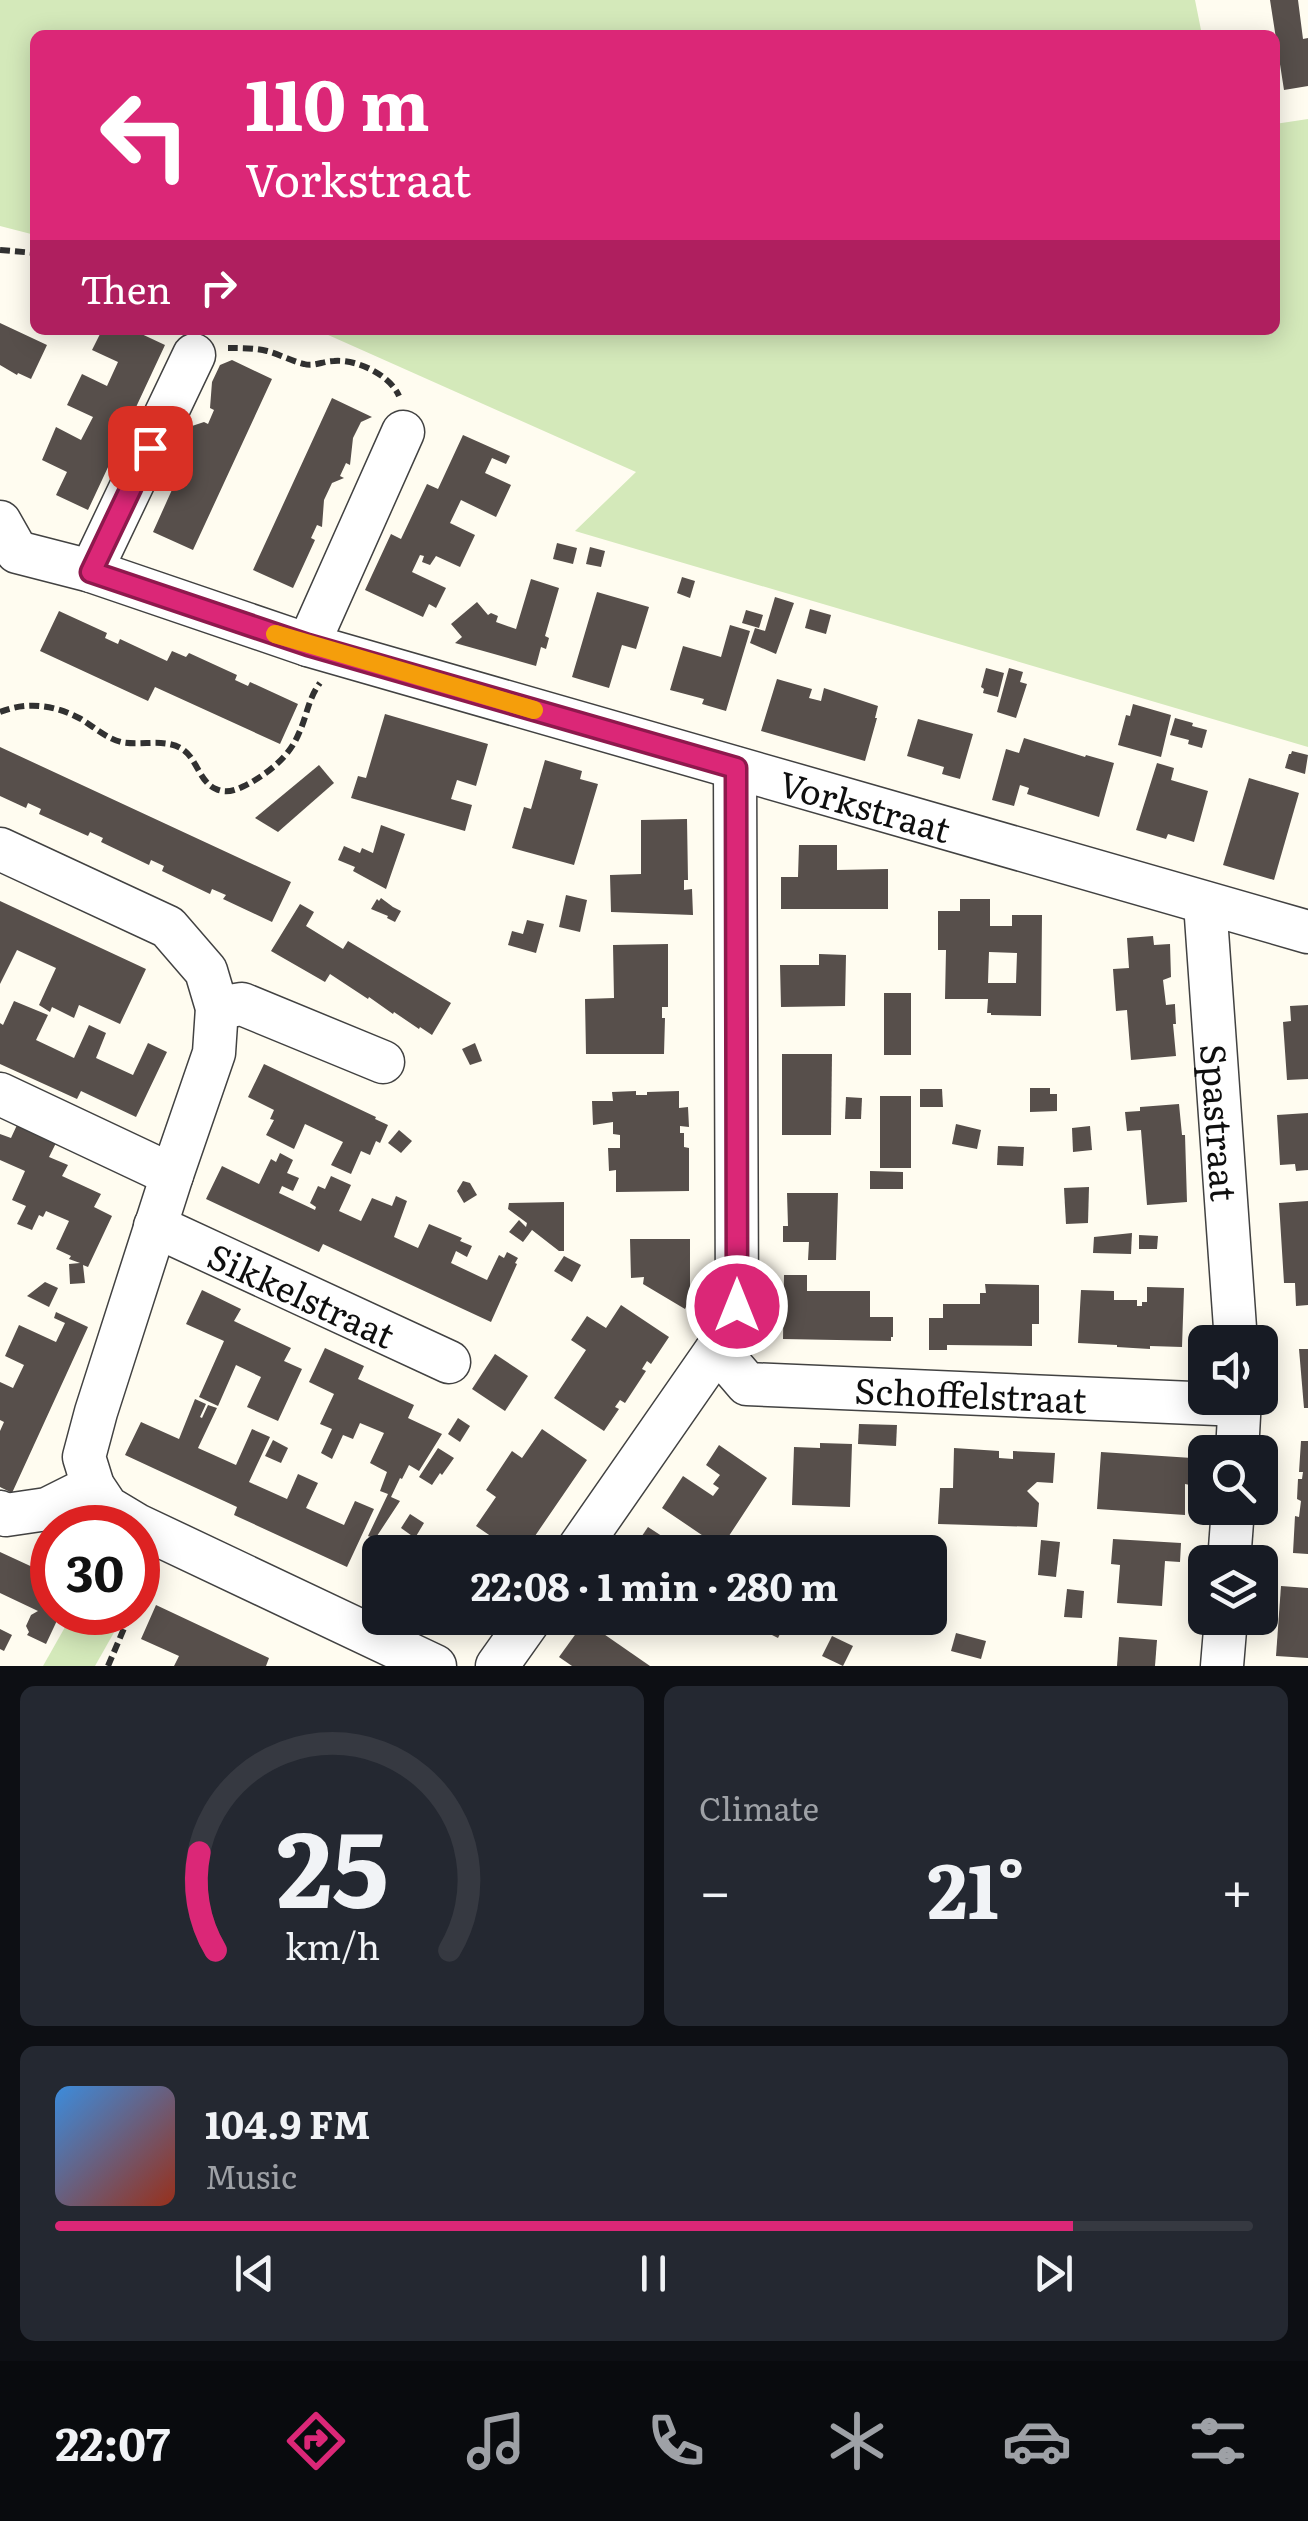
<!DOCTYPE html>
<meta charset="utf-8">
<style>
body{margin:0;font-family:Literata,serif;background:#242831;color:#f1f3f6;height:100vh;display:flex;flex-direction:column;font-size:38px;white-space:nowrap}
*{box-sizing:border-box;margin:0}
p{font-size:32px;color:#9ea1a6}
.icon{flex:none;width:55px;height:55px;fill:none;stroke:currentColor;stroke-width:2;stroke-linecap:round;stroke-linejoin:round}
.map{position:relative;height:1666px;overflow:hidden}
.details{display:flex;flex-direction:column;gap:20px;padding:20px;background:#0d0f14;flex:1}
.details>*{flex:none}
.guide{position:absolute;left:30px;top:30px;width:1250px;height:305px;border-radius:15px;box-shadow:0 5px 25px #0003;background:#db2777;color:#fff;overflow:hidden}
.tools{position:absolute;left:1188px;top:1325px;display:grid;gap:20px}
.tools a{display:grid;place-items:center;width:90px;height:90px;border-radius:15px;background:#171b24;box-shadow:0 5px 25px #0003;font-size:50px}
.speed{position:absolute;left:30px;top:1505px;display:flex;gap:20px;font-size:50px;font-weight:700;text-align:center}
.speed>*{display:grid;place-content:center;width:130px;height:130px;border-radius:50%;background:#171b24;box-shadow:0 5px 25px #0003;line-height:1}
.speed .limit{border:15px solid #d22;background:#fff;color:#111}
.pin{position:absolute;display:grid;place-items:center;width:85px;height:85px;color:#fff;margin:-42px;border-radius:20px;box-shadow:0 5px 15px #0006}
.me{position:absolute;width:110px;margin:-55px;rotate:0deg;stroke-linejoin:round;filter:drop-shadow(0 0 8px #0008)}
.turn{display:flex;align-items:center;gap:35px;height:210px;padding:0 50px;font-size:45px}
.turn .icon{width:130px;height:130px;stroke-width:2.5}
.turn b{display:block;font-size:70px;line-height:85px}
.then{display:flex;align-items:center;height:95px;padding:0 50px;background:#0003;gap:20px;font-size:38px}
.big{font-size:75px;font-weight:700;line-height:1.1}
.details .card{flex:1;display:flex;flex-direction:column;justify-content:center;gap:15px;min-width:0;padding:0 35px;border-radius:15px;background:#242831}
.details .dial{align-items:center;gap:0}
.dial svg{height:260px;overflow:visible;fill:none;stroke:#363941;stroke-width:7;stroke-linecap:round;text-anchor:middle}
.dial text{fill:#f1f3f6;stroke:none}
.song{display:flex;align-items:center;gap:30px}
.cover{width:120px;height:120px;border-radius:15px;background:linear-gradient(135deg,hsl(210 70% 55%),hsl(10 70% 35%))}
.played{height:10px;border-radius:5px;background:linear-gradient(90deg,#db2777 85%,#363941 85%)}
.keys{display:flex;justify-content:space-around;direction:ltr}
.heat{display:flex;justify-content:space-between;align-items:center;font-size:55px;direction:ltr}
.details .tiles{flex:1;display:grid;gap:20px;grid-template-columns:1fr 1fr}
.card:last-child{grid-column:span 2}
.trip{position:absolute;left:362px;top:1535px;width:585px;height:100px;border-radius:15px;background:#171b24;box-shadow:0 5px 25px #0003;font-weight:700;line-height:100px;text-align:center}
.dock{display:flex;height:160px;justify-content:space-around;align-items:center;background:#090b0e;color:#9ea1a6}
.dock .icon{width:70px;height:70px}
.dock .active{color:#db2777}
.dock b{font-size:45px;color:#f1f3f6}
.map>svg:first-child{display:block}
.green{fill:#d4e9ba}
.building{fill:#574f4b;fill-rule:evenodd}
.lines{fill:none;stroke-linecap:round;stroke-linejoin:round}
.minor-casing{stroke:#424242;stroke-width:45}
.path{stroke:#313131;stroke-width:6;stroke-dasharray:10 5;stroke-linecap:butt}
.minor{stroke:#fff;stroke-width:42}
.route-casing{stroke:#8e194d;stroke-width:25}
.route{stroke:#db2777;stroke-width:18}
.slow{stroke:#f59e0b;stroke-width:18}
.labels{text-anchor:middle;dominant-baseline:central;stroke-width:10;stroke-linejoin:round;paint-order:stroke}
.street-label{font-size:35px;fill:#0f0f0f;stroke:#fff}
</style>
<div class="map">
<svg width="1308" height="1666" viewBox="0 0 1308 1666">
<rect width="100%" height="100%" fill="#fffcf0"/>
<g class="green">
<polygon points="0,0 1195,0 1202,35 35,35 35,235 0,226"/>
<polygon points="1308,119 1308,747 575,531 636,472 317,330 1275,330 1275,124"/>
<polygon points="73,1613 125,1613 95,1666 43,1666"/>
</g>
<g class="building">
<polygon points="1270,0 1298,0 1303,39 1308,38 1308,86 1284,90"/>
<polygon points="0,323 47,345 31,379 18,373 17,375 0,365"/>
<polygon points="102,330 133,330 165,345 88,510 56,495 67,472 42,460 56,427 81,440 93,417 67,405 82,374 107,386 118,362 92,350"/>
<polygon points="232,360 272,379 193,550 153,532 175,483 179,485 186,472 181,470 184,443 192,426 204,422 208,424 214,410 210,408 212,382 220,365"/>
<polygon points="332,398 372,417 361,422 353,438 350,465 346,463 340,476 344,478 332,483 324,500 322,527 317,525 311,538 315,540 293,588 253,570"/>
<polygon points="463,435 510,456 506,464 492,458 485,473 511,485 496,517 461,500 450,523 475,535 460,567 436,556 430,565 422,562 424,556 420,555 412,572 446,588 436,608 429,604 423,617 365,590 391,534 401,539 427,484 438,489"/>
<polygon points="557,543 577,548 573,564 553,559"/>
<polygon points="590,547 605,551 601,567 586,564"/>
<polygon points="682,577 695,581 690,598 677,593"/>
<polygon points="531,579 559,588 545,636 549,638 546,649 541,647 536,666 455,643 462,637 451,624 477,602 488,615 491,613 498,616 496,622 516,629"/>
<polygon points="597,592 649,607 636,649 622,645 609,688 572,677"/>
<polygon points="775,597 794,603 776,654 750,643 755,628 765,631"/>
<polygon points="810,609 831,615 826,634 805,628"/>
<polygon points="746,610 763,615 759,628 742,623"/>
<polygon points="59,611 107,633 105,638 118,644 120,639 167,661 172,651 186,657 189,653 237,675 235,680 248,686 250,682 298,704 280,744 155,687 148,701 40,651"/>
<polygon points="730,625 750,631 726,711 702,704 704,699 670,690 683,646 721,657"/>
<polygon points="986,668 1004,673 998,697 983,693 984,689 981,687"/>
<polygon points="1009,668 1023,672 1020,682 1027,684 1016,718 997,712"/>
<polygon points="777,679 812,689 809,698 821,701 824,688 878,706 875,718 877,718 865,761 761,731"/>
<polygon points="1133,704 1171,715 1161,757 1118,745 1126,715 1130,716"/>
<polygon points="385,714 488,744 476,786 457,780 451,799 472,805 465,831 351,798 358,776 366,778"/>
<polygon points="1175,718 1193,723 1192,726 1207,730 1202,748 1188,744 1189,740 1170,735"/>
<polygon points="918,719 973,734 960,779 942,774 944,767 907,756"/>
<polygon points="1024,738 1085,757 1086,755 1114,763 1099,817 1027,794 1029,788 1020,785 1014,806 992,800 1006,749 1019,753"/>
<polygon points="0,747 291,882 272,922 223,899 226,895 212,889 210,894 162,871 164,866 151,860 149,865 101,842 103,838 90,832 88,836 39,814 41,809 28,803 26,808 0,796"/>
<polygon points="1292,751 1308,755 1305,774 1285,768 1289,754 1291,754"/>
<polygon points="545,760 582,771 580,779 598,784 574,865 512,848 524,807 531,809"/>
<polygon points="1157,763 1174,768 1171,780 1208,791 1194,842 1168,834 1166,839 1136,830"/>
<polygon points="319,765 334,783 278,832 255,818"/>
<polygon points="1249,778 1299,793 1274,880 1223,865"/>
<polygon points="687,819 688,880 684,880 684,890 692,889 693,915 611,912 610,875 641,874 641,820"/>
<polygon points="381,825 405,834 386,889 353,871 355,867 338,860 344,846 360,853 362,848 373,853"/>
<polygon points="799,845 837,845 837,870 888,869 888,909 781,909 781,877 798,877"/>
<polygon points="566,895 587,900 580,932 559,927"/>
<polygon points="381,898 393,907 401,911 395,922 387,918 388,916 371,909 377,899 379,901"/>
<path d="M 960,899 L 990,899 L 990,926 L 1012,926 L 1012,915 L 1042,915 L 1041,1016 L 991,1015 L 991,1013 L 987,1013 L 988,999 L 945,999 L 946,950 L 938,950 L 938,911 L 960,911 ZM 989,952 L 1017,953 L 1016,983 L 988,983 Z"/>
<polygon points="0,901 146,969 120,1024 79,1005 74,1018 52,1007 50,1012 39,1005 56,968 17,950 0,984"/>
<polygon points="300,904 314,912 306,926 343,949 348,941 451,1003 432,1035 420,1027 419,1029 394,1012 393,1014 369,997 368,999 330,974 325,982 271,951"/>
<polygon points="527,920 544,924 536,953 508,945 512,931 523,934"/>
<polygon points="1153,936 1154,945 1170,944 1171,977 1163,980 1166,1005 1175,1004 1175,1006 1176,1024 1173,1024 1176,1056 1131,1060 1127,1010 1116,1011 1113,969 1129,968 1127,938"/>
<polygon points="668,944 668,1007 662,1007 662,1018 665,1018 664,1054 586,1054 585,999 614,998 613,945"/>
<polygon points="819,954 846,955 845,1006 781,1007 780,965 819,965"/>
<rect x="884" y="993" width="27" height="62"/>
<polygon points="14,1001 48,1015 36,1040 74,1058 89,1025 106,1033 96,1058 133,1075 148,1043 167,1052 136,1117 81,1091 77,1099 0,1064 0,1023 3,1025"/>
<polygon points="1308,1005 1308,1079 1287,1080 1283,1022 1291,1021 1290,1006"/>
<polygon points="475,1043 482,1061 470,1065 462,1049"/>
<polygon points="782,1054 832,1054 831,1135 782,1135"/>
<polygon points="264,1064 376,1117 375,1119 388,1125 380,1143 376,1141 370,1155 361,1151 351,1174 331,1165 343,1142 305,1124 294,1149 266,1135 274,1120 270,1119 274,1110 248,1097"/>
<polygon points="1030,1088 1050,1088 1050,1094 1057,1094 1057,1111 1030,1112"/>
<polygon points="920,1089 942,1089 943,1107 920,1107"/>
<polygon points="636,1091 636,1095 647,1095 647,1092 679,1091 679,1108 688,1107 689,1127 680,1126 680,1133 684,1133 684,1147 689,1148 689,1191 616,1192 616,1170 609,1171 608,1148 620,1148 620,1135 613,1134 613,1122 593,1125 592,1101 613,1101 612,1092"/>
<rect x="880" y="1096" width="31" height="72"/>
<polygon points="846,1097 862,1098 861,1119 845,1119"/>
<polygon points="1179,1104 1182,1135 1185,1135 1187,1202 1147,1205 1141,1130 1127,1131 1125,1112 1140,1111 1140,1107"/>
<polygon points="1308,1113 1308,1170 1296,1171 1295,1164 1280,1165 1277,1115"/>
<polygon points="956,1124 981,1130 977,1149 952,1144"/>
<polygon points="17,1125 56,1143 49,1157 68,1165 62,1176 101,1194 94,1207 112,1216 88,1267 83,1265 85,1283 70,1284 69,1264 80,1263 69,1259 71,1256 56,1249 69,1221 46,1211 43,1217 39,1215 32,1230 17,1224 26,1206 12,1200 25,1171 0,1160 0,1134 11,1138"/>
<polygon points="1090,1126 1092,1150 1073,1152 1072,1128"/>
<polygon points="399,1130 412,1141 401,1153 388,1143"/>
<polygon points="998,1146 1024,1147 1023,1166 997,1165"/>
<polygon points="280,1153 293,1160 287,1173 299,1178 293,1191 282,1186 279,1193 315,1210 316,1207 310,1203 318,1186 325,1189 331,1176 351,1185 339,1211 361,1221 372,1198 392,1206 396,1196 407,1201 394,1237 418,1248 429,1224 462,1238 460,1241 472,1246 467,1257 456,1251 451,1263 487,1280 499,1255 504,1258 507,1252 518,1258 515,1263 517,1264 491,1322 323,1244 319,1252 206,1199 222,1166 259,1184 271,1159 276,1162"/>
<polygon points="870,1171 903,1172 903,1189 870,1189"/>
<polygon points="463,1181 470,1183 477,1195 464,1203 457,1191"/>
<polygon points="1089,1187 1088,1223 1066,1224 1064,1188"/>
<polygon points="787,1193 838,1193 836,1260 808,1260 809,1242 783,1242 783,1226 788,1226"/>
<polygon points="1308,1201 1308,1305 1296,1306 1295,1283 1284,1283 1279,1203"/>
<polygon points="564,1202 564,1251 559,1251 532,1230 523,1242 509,1232 519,1220 526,1227 527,1223 508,1209 509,1203"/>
<polygon points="1132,1233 1131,1254 1093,1253 1094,1237"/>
<polygon points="1139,1235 1158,1236 1157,1249 1139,1249"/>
<polygon points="630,1239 690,1239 690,1298 685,1309 643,1284 644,1277 631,1278"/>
<polygon points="564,1256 581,1265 572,1282 554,1271"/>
<polygon points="784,1275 807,1275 807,1291 870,1291 870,1317 893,1317 893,1337 891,1337 891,1341 783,1339"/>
<polygon points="45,1282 58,1288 49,1307 27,1296"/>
<polygon points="985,1284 1039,1285 1039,1324 1032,1324 1032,1346 947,1345 947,1350 929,1350 929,1318 943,1318 943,1304 980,1304 980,1293 986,1293"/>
<polygon points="1147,1287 1184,1288 1182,1347 1150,1346 1150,1349 1133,1348 1117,1347 1117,1345 1078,1343 1081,1290 1114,1291 1114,1300 1137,1300 1137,1306 1142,1306 1142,1302 1147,1302"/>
<polygon points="202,1290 241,1309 234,1321 291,1348 284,1361 302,1369 278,1421 247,1407 261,1377 236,1365 218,1406 199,1397 224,1341 186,1324"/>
<polygon points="621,1305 669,1337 651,1364 647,1361 642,1369 646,1371 625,1403 620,1400 615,1407 619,1409 604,1431 554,1398 586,1350 571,1340 587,1316 606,1328"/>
<polygon points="56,1312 88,1327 12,1493 0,1487 0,1431 4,1422 0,1420 0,1382 13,1388 24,1365 5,1356 19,1325 56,1342 65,1323 54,1318"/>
<polygon points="325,1348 364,1366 358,1379 414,1405 408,1418 442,1434 419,1471 409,1465 402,1479 400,1478 391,1497 400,1501 375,1539 368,1536 388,1494 380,1491 387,1472 370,1463 384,1433 360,1423 353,1439 343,1435 332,1459 321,1453 332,1429 320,1424 334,1394 309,1382"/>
<polygon points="1299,1349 1308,1349 1308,1408 1304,1408"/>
<polygon points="495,1354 528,1376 505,1411 472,1389"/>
<polygon points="195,1399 206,1404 200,1417 202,1418 208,1405 217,1408 198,1448 236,1465 252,1429 270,1437 249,1482 287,1499 298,1474 318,1483 306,1508 344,1525 355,1501 374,1509 347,1567 234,1515 237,1507 125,1455 141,1422 179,1439"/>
<polygon points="458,1418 470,1426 460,1442 448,1434"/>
<polygon points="859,1424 897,1425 896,1446 858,1444"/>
<polygon points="542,1429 587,1460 524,1552 514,1552 476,1526 496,1497 486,1490 512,1451 522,1458"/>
<polygon points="273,1440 288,1448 281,1463 265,1456"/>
<polygon points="1301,1441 1308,1441 1308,1554 1293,1553 1295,1516 1299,1517 1301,1501 1297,1499 1298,1479 1302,1479 1303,1472 1299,1472"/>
<polygon points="820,1443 852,1444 850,1507 792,1505 794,1447 820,1448"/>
<polygon points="719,1445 767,1478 721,1548 662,1508 683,1476 713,1496 719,1488 713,1484 720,1475 706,1465"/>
<polygon points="438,1448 454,1458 442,1475 440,1473 432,1485 419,1477"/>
<polygon points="954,1448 999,1451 999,1458 1013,1459 1013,1451 1055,1453 1053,1483 1037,1482 1027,1491 1039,1503 1037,1527 938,1524 940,1488 953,1488"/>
<polygon points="1101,1452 1192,1458 1190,1485 1185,1484 1185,1515 1097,1509"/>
<polygon points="410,1514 424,1523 415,1538 401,1528"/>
<polygon points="648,1527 674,1544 667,1552 631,1552"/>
<polygon points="441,1539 461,1552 431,1552"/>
<polygon points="1113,1539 1181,1543 1180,1562 1165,1561 1162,1606 1117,1603 1120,1565 1111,1564"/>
<polygon points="1041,1540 1060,1542 1056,1577 1038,1575"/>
<polygon points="0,1552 52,1576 52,1612 61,1612 46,1644 27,1635 29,1632 26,1626 31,1615 38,1611 0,1593"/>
<polygon points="930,1568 942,1569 941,1604 937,1604 936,1624 922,1624 922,1618 930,1618"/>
<polygon points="1281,1586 1308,1588 1308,1658 1276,1656"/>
<polygon points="1067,1589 1084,1591 1082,1618 1064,1617"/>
<polygon points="156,1605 269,1658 266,1666 174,1666 179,1656 141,1639"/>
<polygon points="762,1618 788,1618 778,1638 758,1628"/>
<polygon points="585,1621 650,1666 572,1666 559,1657"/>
<polygon points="0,1629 12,1635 4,1651 0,1649"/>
<polygon points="956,1633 986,1641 981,1659 951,1651"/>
<polygon points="832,1636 853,1646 843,1666 822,1656"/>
<polygon points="1119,1637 1157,1640 1155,1666 1117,1666"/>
</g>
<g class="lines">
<g class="minor-casing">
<g id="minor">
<path id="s1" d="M 0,522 L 17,552 L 91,571 L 308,645 L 1308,932"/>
<polyline points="91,571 194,355"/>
<polyline points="308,645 403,432"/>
<polyline points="0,849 168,927 206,971 217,1008 214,1053 172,1175 96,1412 84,1457 93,1486 107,1507 137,1525 435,1666"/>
<path id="s2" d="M 1205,903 L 1236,1342"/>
<polyline points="217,1008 242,1004 383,1062"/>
<polyline points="0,1094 172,1175"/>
<path id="s3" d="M 155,1226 L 449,1362"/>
<path id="s4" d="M 717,1349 L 747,1384 L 1240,1405"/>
<polyline points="1237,1452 1240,1398"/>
<polyline points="0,1512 6,1515 47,1509 93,1486"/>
<polyline points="576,1552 717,1349 737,1307 735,768"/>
<polyline points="1229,1562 1233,1508"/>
<polyline points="497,1666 531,1618"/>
<polyline points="1222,1666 1226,1618"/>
</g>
</g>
<g class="path">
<polyline points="0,250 35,253"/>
<path d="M 228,348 C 240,348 255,348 267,351 C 279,354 291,361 304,364 C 314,367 323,361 334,361 C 357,359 390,375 399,396"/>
<path d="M 0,712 C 28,701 55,705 81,719 C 94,727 106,738 121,742 C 140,746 166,738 182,749 C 197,758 199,782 216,789 C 229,795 240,788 252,782 C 272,770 290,755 299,733 C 307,716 308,699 320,683"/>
<polyline points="138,1598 149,1571"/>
<polyline points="108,1666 131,1612"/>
</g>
<use href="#minor" class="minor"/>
</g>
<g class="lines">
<g class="route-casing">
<polyline id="route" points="150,448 91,572 308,645 736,768 737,1306"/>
</g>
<use href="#route" class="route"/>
<polyline class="slow" points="275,634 534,710"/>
</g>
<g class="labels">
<g class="street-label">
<text stroke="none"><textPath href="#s1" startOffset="920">Vorkstraat</textPath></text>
<text stroke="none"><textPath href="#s2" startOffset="220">Spastraat</textPath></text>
<text stroke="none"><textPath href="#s3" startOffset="162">Sikkelstraat</textPath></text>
<text stroke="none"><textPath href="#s4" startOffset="270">Schoffelstraat</textPath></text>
</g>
</g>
</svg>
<div class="tools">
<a><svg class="icon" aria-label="sound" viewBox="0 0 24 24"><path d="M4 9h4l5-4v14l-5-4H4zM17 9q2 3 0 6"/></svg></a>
<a><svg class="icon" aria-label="search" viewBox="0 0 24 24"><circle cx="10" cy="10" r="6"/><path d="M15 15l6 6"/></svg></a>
<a><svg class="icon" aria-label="layers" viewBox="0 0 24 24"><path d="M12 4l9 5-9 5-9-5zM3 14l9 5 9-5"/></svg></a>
</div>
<div class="speed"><div class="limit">30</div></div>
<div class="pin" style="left:150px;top:448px;background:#d93025"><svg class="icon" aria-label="arrive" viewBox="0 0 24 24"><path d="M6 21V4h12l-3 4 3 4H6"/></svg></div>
<svg class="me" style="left:737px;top:1306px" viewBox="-20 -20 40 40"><circle r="17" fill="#db2777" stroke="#fff" stroke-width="3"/><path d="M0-11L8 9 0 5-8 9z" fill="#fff"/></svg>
<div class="trip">22:08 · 1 min · 280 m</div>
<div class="guide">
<div class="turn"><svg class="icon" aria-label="left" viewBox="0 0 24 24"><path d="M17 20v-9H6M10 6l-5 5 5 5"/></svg><div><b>110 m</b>Vorkstraat</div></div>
<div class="then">Then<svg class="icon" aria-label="right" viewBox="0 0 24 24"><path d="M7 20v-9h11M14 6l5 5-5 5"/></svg></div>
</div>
</div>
<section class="details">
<div class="tiles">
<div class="card dial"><svg viewBox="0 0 100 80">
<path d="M14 69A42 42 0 1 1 86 69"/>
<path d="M14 69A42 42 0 0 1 9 39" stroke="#db2777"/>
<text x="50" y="56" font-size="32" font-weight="700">25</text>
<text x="50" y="72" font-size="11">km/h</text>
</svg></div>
<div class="card"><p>Climate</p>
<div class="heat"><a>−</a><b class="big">21°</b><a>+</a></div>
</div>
<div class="card">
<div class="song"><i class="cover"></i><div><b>104.9 FM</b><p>Music</p></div></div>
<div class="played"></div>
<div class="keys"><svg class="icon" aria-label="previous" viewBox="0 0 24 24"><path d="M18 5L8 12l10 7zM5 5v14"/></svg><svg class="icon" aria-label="pause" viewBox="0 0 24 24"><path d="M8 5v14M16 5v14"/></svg><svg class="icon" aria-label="next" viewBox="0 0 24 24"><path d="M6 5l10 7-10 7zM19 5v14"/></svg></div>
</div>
</div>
</section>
<nav class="dock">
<b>22:07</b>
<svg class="icon active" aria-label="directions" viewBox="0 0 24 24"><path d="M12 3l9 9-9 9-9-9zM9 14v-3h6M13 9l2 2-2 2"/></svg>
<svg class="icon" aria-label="music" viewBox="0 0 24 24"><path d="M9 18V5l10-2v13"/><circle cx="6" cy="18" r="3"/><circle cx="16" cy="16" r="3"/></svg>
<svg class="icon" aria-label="phone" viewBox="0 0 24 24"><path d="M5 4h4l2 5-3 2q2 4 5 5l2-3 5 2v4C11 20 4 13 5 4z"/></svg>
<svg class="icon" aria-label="climate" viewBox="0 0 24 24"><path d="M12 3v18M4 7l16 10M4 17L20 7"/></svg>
<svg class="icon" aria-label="car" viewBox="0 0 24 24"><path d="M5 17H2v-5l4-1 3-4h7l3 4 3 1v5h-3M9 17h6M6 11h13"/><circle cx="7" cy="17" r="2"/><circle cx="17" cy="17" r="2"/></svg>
<svg class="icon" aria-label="filters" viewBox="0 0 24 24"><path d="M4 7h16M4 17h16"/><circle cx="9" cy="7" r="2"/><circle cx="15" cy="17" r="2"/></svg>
</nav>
